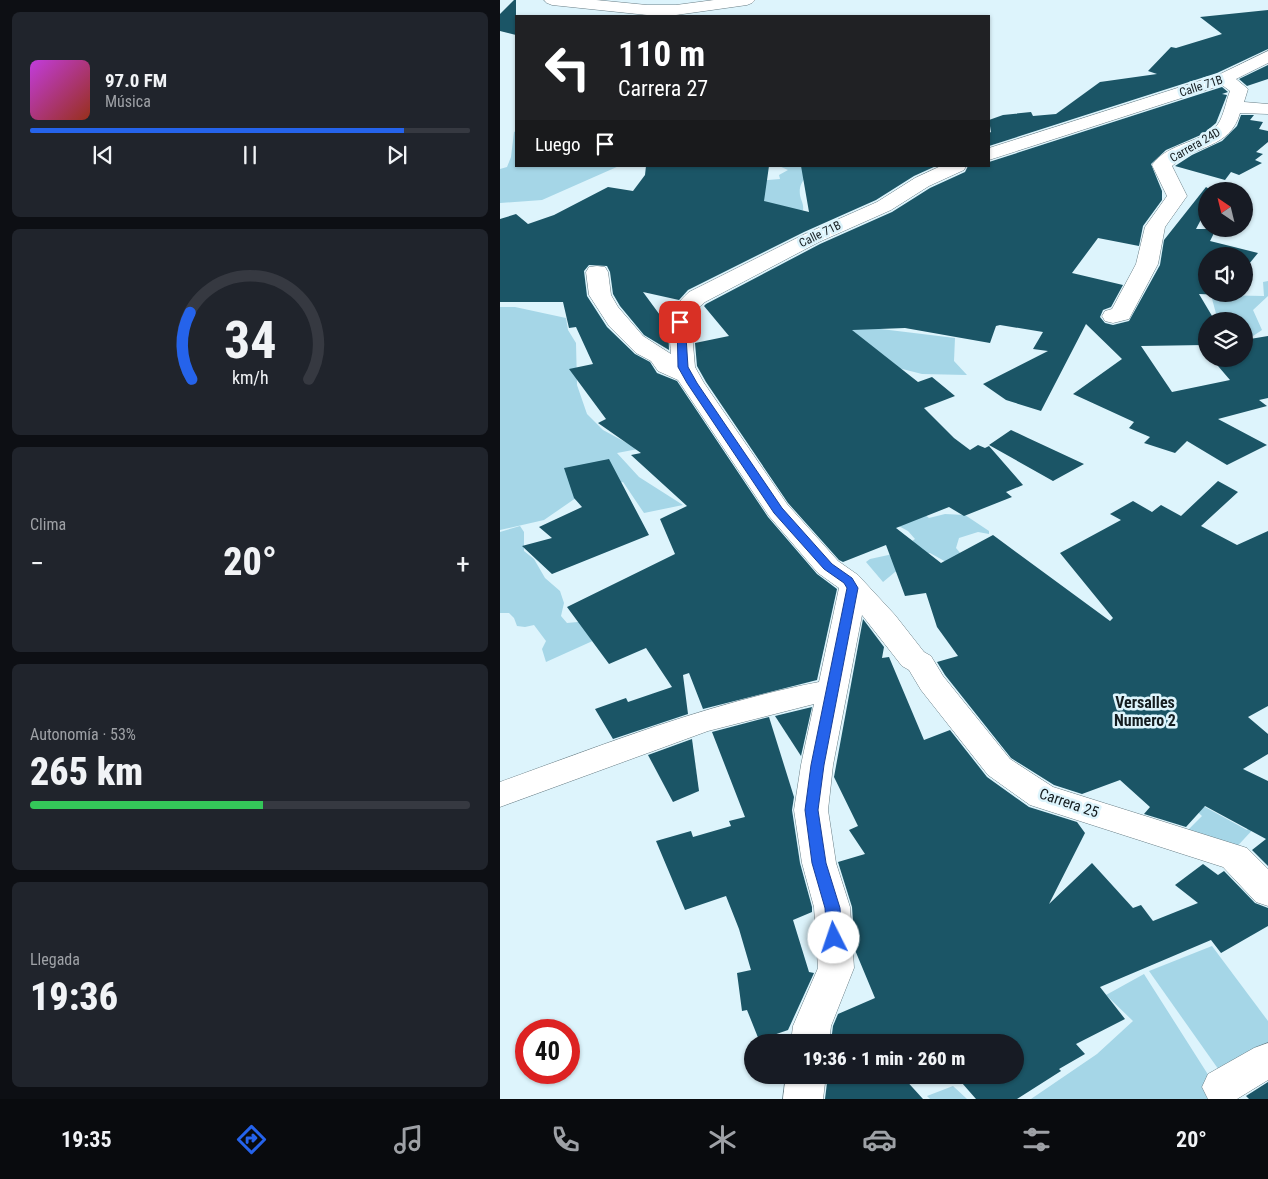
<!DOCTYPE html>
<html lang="es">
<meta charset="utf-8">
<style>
body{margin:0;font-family:"Roboto Condensed",sans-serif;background:#20242c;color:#f1f3f6;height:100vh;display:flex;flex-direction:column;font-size:19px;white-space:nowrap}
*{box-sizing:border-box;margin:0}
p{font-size:16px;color:#9ea1a6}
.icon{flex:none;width:28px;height:28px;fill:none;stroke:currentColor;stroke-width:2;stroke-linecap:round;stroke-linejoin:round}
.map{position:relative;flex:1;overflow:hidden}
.side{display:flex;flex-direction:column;gap:12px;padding:12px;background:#0d0f14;width:500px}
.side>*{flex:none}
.top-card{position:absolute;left:15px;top:15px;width:475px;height:152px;border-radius:0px;box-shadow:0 1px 4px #0004;background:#202124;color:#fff;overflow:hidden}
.needle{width:32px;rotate:325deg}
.buttons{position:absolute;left:698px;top:182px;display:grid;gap:10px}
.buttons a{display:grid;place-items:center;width:55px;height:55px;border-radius:50%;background:#171b24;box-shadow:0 1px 4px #0004;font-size:25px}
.speed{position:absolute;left:15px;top:1019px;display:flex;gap:10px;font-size:25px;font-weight:700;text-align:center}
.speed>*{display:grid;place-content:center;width:65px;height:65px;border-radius:50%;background:#171b24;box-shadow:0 1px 4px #0004;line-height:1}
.speed .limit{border:8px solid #d22;background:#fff;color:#111}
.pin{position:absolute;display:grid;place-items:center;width:42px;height:42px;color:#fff;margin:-21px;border-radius:10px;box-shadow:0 2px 8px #0006}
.me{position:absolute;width:55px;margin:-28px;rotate:356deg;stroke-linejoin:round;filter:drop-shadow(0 0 4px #0008)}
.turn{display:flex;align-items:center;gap:18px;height:105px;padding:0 20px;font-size:22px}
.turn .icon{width:65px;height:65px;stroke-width:2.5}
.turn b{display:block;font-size:35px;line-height:42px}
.then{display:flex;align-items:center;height:48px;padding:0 20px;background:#0003;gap:10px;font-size:19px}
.big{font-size:38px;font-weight:800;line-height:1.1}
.side .card{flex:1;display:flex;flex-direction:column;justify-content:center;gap:8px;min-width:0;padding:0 18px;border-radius:8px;background:#20242c}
.side .dial{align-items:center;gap:0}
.dial svg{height:130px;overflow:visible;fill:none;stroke:#363941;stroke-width:7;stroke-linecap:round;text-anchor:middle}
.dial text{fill:#f1f3f6;stroke:none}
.song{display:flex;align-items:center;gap:15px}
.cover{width:60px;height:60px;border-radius:8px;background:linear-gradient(135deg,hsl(290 70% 55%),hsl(10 70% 35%))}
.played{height:5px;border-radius:2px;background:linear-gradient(90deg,#2563eb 85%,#363941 85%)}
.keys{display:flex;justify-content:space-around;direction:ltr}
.heat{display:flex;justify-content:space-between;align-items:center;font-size:28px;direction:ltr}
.charge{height:8px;border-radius:4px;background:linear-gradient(90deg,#34c759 53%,#363941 0)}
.trip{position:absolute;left:244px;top:1034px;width:280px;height:50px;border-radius:25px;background:#171b24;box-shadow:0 1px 4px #0004;font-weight:800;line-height:50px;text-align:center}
.menu{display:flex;height:80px;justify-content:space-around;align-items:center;background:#090b0e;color:#9ea1a6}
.menu .icon{width:35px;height:35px}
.menu .active{color:#2563eb}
.menu b{font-size:22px;color:#f1f3f6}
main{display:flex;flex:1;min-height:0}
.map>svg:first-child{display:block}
.green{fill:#a5d6e7}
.building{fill:#1b5566}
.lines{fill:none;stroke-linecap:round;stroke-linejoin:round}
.minor-casing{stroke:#697e86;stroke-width:1}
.minor{fill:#fff;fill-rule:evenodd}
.route{fill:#2563eb;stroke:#184099}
.labels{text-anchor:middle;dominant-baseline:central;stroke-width:5;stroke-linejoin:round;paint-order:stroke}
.far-street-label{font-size:12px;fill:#141c1f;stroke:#ddf4fc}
.street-label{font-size:15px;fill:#141c1f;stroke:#ddf4fc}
.neighbourhood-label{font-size:16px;font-weight:bold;fill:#141c1f;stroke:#ddf4fc}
</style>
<main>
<section class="side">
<div class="card">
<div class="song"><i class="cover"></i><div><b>97.0 FM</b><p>Música</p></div></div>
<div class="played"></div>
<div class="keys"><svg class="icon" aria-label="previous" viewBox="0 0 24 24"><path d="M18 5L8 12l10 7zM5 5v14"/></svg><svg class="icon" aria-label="pause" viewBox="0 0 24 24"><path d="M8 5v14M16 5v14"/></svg><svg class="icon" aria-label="next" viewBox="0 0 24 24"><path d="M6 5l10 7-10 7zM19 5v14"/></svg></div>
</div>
<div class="card dial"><svg viewBox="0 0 100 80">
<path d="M14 69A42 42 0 1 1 86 69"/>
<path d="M14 69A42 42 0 0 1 13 28" stroke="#2563eb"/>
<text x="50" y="56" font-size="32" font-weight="700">34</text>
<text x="50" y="72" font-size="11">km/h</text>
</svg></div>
<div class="card"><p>Clima</p>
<div class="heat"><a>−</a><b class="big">20°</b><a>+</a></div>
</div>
<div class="card"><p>Autonomía · 53%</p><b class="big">265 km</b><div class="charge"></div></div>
<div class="card"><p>Llegada</p><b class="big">19:36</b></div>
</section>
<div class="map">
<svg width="768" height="1099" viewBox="0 0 768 1099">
<rect width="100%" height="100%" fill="#ddf4fc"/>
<g class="green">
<polygon points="16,131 16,166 119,166 42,200 0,203 0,169 7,167 11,157 14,132"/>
<path d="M 279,166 L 319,166 C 310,174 298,180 300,195 C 301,201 304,204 303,210 L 283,222 L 220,184 L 280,179 L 279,175 L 288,170 Z"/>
<polygon points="768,281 768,296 753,310 762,330 744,342 744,321 718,321 711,295 764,296 763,282"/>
<polygon points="393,294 381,329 455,338 454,361 467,375 422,374 371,361 250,312"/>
<polygon points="0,307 15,307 66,318 68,330 76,343 77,385 87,414 103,430 138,449 117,453 139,477 183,505 144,513 123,482 86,491 44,520 0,530"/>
<polygon points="414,506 429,518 445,514 465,515 489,531 489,534 478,532 459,538 456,548 461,554 448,563 430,553 420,555 406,570 395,572 383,582 366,562 370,559 393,554 415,539 408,531 393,523"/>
<polygon points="20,526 24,532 24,551 34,559 45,578 60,591 64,603 61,616 67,623 88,621 97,639 46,662 42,649 46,641 34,625 25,627 17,626 14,618 9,613 0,613 0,532"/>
<polygon points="674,790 747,830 751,824 757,825 731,853 683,835 702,816"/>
<polygon points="712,946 768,1021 768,1056 726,1080 649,971"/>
<polygon points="644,974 721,1095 716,1099 531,1099 597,1054 633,1021 606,995"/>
<polygon points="453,1086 467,1099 430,1099 427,1096"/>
</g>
<g class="building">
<polygon points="14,0 16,0 16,35 0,31 0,14"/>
<polygon points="768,10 768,49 717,73 489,146 489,133 491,132 489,120 503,115 531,112 533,116 556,114 600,82 657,74 648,71 671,47 676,48 722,34 700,17"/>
<polygon points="768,65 768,79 747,86 739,79"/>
<polygon points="722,87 728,92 722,94 727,95 716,123 703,134 666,150 651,164 662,191 662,200 643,226 639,246 598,238 572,273 623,285 611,307 603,310 600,317 605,323 613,325 629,321 660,265 664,240 706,187 712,191 706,191 706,210 696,229 716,229 710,241 758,253 744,270 744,256 706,256 706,294 724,294 723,295 699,294 715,321 706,321 706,349 704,345 641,346 672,392 730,380 712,359 744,359 744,340 768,336 768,398 759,400 767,406 718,419 767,445 727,465 687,441 675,453 644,443 650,437 629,428 634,422 573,394 622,359 586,324 541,411 506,400 483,384 548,351 533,349 543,332 500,325 496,326 490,343 405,328 352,330 418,382 432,377 455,396 424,408 454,438 470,450 478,445 485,448 489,446 523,485 506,492 512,497 464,516 449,507 396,528 441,563 493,535 610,621 613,618 560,553 621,520 610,514 633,501 652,512 661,505 681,516 718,481 738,492 701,526 737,545 768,531 768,706 748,717 768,734 768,754 743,769 768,781 768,866 752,850 766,839 705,806 686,827 644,814 650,807 620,780 582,794 554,785 511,758 445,675 437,662 458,656 437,627 426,593 405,596 386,545 343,562 339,560 288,503 206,382 197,366 195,343 229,336 204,306 206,304 320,244 392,212 430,188 465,172 468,166 489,166 489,162"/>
<polygon points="741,115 754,115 750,120 763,122 759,129 768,131 768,142 756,152 763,154 755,160 762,163 739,175 731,172 725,180 675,166 692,155 722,141 737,126"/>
<polygon points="146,166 269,166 264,201 309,212 301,166 436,166 414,176 376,200 304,232 188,290 179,300 143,292 168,326 169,350 144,335 120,306 113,294 110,272 107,266 89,265 84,271 87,296 107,327 135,354 150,362 157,373 177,381 268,517 317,574 337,589 317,680 203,709 189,673 183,675 188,714 113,739 95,709 126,698 128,702 172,687 146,648 109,664 67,607 175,554 160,519 187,506 131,455 141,453 98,423 106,419 69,369 93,364 76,327 69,328 63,302 0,302 0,219 16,214 28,224 54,215 108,187 133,191 145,175"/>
<polygon points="511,430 528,438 584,464 553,481 489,445"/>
<polygon points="109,459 149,535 52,574 22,546 52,538 39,527 82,507 74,498 64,468"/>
<polygon points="363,619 384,647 382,658 389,657 424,740 450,730 487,777 529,807 577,822 585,833 549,904 592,863 633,908 641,905 653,921 698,903 675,885 703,864 718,875 724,871 755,903 768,908 768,926 721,953 711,940 600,987 625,1019 576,1044 585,1054 559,1069 561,1071 517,1099 476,1099 455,1075 515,1075 515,1042 331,1042 333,1026 338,1014 375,998 355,950 352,907 338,862 365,854 349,830 358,826 334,777"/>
<polygon points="312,707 301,756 275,716"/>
<polygon points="269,717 294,797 292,810 300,863 312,907 312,912 293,920 309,972 314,973 288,1030 259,1040 247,1010 242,1011 237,973 251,970 239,929 226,896 185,910 156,841 191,831 193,837 231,826 229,821 245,817 212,732"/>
<polygon points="192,739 199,791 173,802 148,755"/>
<polygon points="328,1075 408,1075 403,1077 423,1099 325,1099"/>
<polygon points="768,1082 768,1099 749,1099 746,1096"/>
</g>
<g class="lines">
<g class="minor-casing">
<g id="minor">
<polygon points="44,0 96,0 147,5 176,5 214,0 255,0 252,3 247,5 176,15 147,15 52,5 47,3"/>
<path d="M 768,51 L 768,63 L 736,79 L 748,89 L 744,102 L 768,104 L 768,114 L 740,113 C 730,149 696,144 672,166 L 687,196 L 665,227 L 658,264 L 629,319 L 613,323 L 605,321 L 602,316 L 605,311 L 612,309 L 636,264 L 645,227 L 667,196 L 652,165 C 668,142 704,143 718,124 C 724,115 726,101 730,91 L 722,85 L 489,160 L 489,148 L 718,75 Z"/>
<path d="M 441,166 L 466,166 L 464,170 L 429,186 L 391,210 L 319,242 L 205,302 L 196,310 L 191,322 L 195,367 L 204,383 L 287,504 L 338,561 L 358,575 L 395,615 L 424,652 L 431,656 L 443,676 L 510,759 L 553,787 L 747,848 L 768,869 L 768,906 L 756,902 L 723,867 L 530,805 L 488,775 L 421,690 L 409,670 L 402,666 L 362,615 L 333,765 L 328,810 L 336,863 L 350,907 L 354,968 L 331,1026 L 329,1042 L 291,1042 L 293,1026 L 318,968 L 314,907 L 302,863 L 294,810 L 301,765 L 314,704 L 208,731 L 0,807 L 0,782 C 105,744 209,703 319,682 L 339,588 L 318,573 L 269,516 L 178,380 L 158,371 L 151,361 L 136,353 L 109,326 L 89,295 L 86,272 L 89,267 L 97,266 L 105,267 L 108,272 L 111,295 L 118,307 L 143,336 L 171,354 C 169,325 165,314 189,292 L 305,234 L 377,202 L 415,178 Z"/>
<polygon points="768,1043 768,1080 737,1099 708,1099 702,1087 708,1074 754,1048"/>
<polygon points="286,1075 326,1075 323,1099 283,1099"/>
</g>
</g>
<use href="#minor" class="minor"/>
</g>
<polygon class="route" points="177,320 183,320 185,322 188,367 197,383 282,508 332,564 352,578 358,588 324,765 318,810 326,863 340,908 342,938 340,942 334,944 329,942 327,938 325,908 312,863 305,810 311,765 347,588 344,583 324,569 274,513 187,383 178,367"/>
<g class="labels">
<g class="far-street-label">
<text transform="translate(701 86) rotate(-18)">Calle 71B</text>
<text transform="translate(695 145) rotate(-30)">Carrera 24D</text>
<text transform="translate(320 234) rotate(-26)">Calle 71B</text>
</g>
<g class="street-label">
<text transform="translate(569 803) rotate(19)">Carrera 25</text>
</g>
<g class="neighbourhood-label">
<text x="645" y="702">Versalles<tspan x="645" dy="18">Numero 2</tspan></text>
</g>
</g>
</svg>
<div class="buttons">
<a><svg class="needle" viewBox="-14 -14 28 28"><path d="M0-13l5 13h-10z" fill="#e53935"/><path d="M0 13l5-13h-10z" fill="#9ea1a6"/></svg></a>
<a><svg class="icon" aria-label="sound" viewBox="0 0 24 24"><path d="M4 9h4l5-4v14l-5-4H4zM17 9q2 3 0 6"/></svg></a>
<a><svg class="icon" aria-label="layers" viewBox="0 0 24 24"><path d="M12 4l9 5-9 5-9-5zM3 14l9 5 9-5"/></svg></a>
</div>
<div class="speed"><div class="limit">40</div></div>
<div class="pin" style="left:180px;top:322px;background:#d93025"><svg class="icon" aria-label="arrive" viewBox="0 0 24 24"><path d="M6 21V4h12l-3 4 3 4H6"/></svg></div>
<svg class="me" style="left:334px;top:938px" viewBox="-20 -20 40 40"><circle r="19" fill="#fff"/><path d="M0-13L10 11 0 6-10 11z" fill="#2563eb"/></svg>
<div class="trip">19:36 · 1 min · 260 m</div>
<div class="top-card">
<div class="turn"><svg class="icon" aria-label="left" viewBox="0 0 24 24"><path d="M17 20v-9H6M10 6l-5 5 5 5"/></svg><div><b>110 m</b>Carrera 27</div></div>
<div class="then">Luego<svg class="icon" aria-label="arrive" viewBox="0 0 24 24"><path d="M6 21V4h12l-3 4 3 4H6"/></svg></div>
</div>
</div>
</main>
<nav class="menu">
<b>19:35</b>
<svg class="icon active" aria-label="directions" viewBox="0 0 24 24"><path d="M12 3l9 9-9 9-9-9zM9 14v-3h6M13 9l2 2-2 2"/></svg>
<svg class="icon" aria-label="music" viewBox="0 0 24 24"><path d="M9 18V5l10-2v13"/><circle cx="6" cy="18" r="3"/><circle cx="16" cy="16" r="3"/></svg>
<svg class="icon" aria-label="phone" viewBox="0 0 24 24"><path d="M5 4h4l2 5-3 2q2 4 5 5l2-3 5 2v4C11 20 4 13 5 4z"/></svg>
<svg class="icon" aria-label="climate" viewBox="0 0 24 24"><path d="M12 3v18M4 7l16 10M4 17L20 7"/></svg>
<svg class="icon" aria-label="car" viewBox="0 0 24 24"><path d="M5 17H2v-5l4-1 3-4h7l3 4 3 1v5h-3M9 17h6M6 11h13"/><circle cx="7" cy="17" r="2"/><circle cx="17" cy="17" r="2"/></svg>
<svg class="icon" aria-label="filters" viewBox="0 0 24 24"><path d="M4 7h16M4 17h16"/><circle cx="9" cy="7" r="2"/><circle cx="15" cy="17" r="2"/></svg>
<b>20°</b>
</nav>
